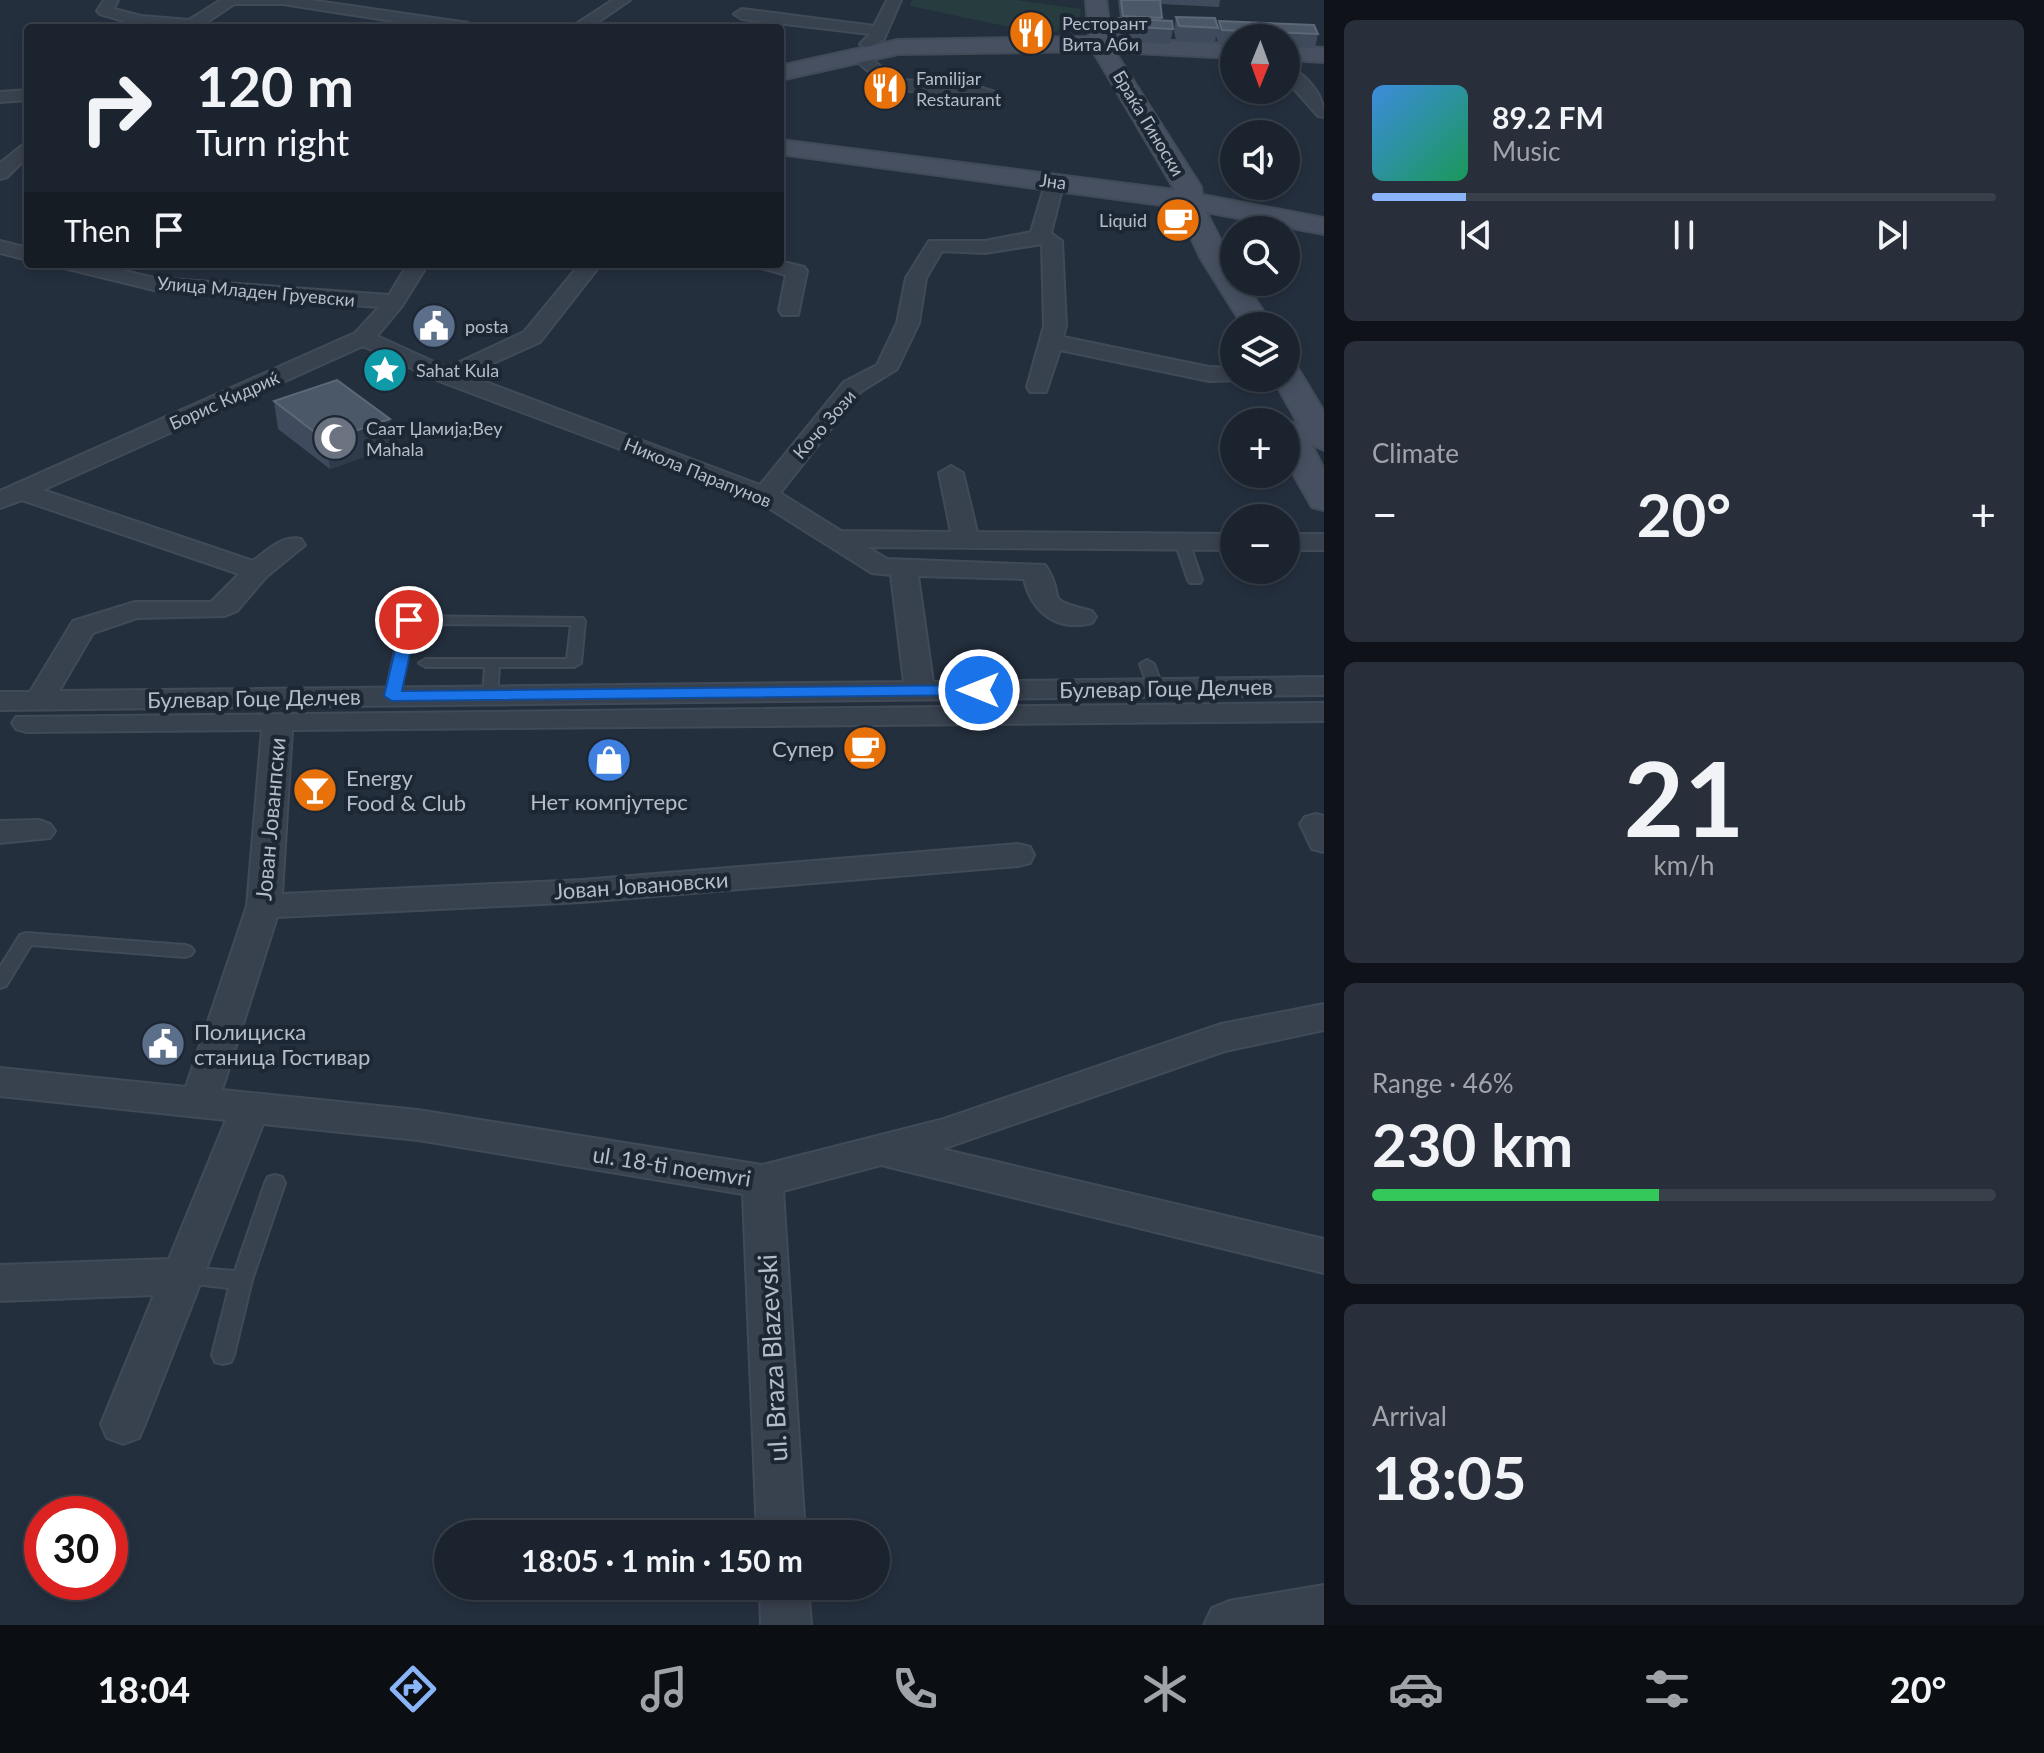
<!DOCTYPE html>
<meta charset="utf-8">
<style>
body{margin:0;font-family:Lato,sans-serif;background:#282f3a;color:#f1f3f6;height:100vh;display:flex;flex-direction:column;font-size:30px;white-space:nowrap}
*{box-sizing:border-box;margin:0}
p{font-size:26px;color:#a0a4aa}
.icon{flex:none;width:44px;height:44px;fill:none;stroke:currentColor;stroke-width:2;stroke-linecap:round;stroke-linejoin:round}
.map{position:relative;flex:1;overflow:hidden}
.panel{display:flex;flex-direction:column;gap:20px;padding:20px;background:#0f1319;width:720px}
.panel>*{flex:none}
.guide{position:absolute;left:24px;top:24px;width:760px;height:244px;border-radius:8px;box-shadow:0 4px 12px #0003,0 0 0 2px #39404a;background:#1b232e;color:#f1f3f6;overflow:hidden}
.needle{width:52px;rotate:181deg}
.controls{position:absolute;left:1220px;top:24px;display:grid;gap:16px}
.controls a{display:grid;place-items:center;width:80px;height:80px;border-radius:50%;background:#1b232e;box-shadow:0 4px 12px #0003,0 0 0 2px #39404a;font-size:40px}
.speed{position:absolute;left:24px;top:1496px;display:flex;gap:16px;font-size:40px;font-weight:700;text-align:center}
.speed>*{display:grid;place-content:center;width:104px;height:104px;border-radius:50%;background:#1b232e;box-shadow:0 4px 12px #0003,0 0 0 2px #39404a;line-height:1}
.speed .limit{border:12px solid #d22;background:#fff;color:#111}
.pin{position:absolute;display:grid;place-items:center;width:68px;height:68px;color:#fff;margin:-34px;border:4px solid #fff;border-radius:50%;box-shadow:0 2px 8px #0007}
.me{position:absolute;width:88px;margin:-44px;rotate:270deg;stroke-linejoin:round;filter:drop-shadow(0 0 6px #0008)}
.turn{display:flex;align-items:center;gap:28px;height:168px;padding:0 40px;font-size:36px}
.turn .icon{width:104px;height:104px;stroke-width:2.5}
.turn b{display:block;font-size:56px;line-height:68px}
.then{display:flex;align-items:center;height:76px;padding:0 40px;background:#0003;gap:16px;font-size:30px}
.big{font-size:60px;font-weight:700;line-height:1.1}
.panel .tile{flex:1;display:flex;flex-direction:column;justify-content:center;gap:12px;min-width:0;padding:0 28px;border-radius:12px;background:#282f3a}
.panel .dial{align-items:center;gap:0}
.dial b{font-size:104px;line-height:1}
.song{display:flex;align-items:center;gap:24px}
.cover{width:96px;height:96px;border-radius:12px;background:linear-gradient(135deg,hsl(210 70% 55%),hsl(150 70% 35%))}
.played{height:8px;border-radius:4px;background:linear-gradient(90deg,#8ab4f8 15%,#39404a 15%)}
.keys{display:flex;justify-content:space-around;direction:ltr}
.heat{display:flex;justify-content:space-between;align-items:center;font-size:44px;direction:ltr}
.charge{height:12px;border-radius:6px;background:linear-gradient(90deg,#34c759 46%,#39404a 0)}
.trip{position:absolute;left:434px;top:1520px;width:456px;height:80px;border-radius:40px;background:#1b232e;box-shadow:0 4px 12px #0003,0 0 0 2px #39404a;font-weight:700;line-height:80px;text-align:center}
.dock{display:flex;height:128px;justify-content:space-around;align-items:center;background:#0b0e12;color:#a0a4aa}
.dock .icon{width:56px;height:56px}
.dock .on{color:#8ab4f8}
.dock b{font-size:36px;color:#f1f3f6}
main{display:flex;flex:1;min-height:0}
.map>svg:first-child{display:block}
.green{fill:#263c3f}
.lines{fill:none;stroke-linecap:round;stroke-linejoin:round}
.lane-casing{stroke:#414a57;stroke-width:4}
.street-casing{stroke:#414a57;stroke-width:4}
.secondary-casing{stroke:#414a57;stroke-width:4}
.lane{fill:#38414e;fill-rule:evenodd}
.street{fill:#38414e;fill-rule:evenodd}
.secondary{fill:#465061;fill-rule:evenodd}
.wall{fill:#3f4b5c}
.shaded-wall{fill:#2f3b4b}
.building{fill:#4b5868;stroke:#5c6777;stroke-width:2}
.route{fill:#1a73e8;stroke:#114b97;stroke-width:2}
.labels{text-anchor:middle;dominant-baseline:central;stroke-width:8;stroke-linejoin:round;paint-order:stroke}
.far-poi-label{font-size:18px;fill:#b4bcc9;stroke:#1d2633;text-anchor:start}
.far-street-label{font-size:18px;fill:#b4bcc9;stroke:#1d2633}
.street-label{font-size:22px;fill:#b4bcc9;stroke:#1d2633}
.poi-label{font-size:22px;fill:#b4bcc9;stroke:#1d2633;text-anchor:start}
.near-street-label{font-size:26px;fill:#b4bcc9;stroke:#1d2633}
</style>
<main>
<div class="map">
<svg width="1324" height="1625" viewBox="0 0 1324 1625">
<rect width="100%" height="100%" fill="#242f3e"/>
<polygon class="green" points="912,0 1016,0 1081,9 1080,17 1069,26 1047,35 910,6"/>
<g class="lines">
<g class="lane-casing">
<g id="lane">
<polygon points="1182,538 1189,542 1202,580 1200,583 1190,583 1188,580 1175,542"/>
<polygon points="409,616 583,618 585,621 581,663 574,667 499,667 497,696 490,700 483,696 485,667 426,667 419,663 426,659 567,659 571,625 415,624 399,696 392,700 387,699 385,696 402,620"/>
<polygon points="1147,660 1154,664 1163,689 1161,692 1151,692 1149,689 1140,664"/>
<polygon points="26,933 185,945 191,947 194,951 191,955 185,957 31,945 6,986 0,988 0,967 20,935"/>
<polygon points="275,1175 282,1177 285,1183 252,1280 234,1355 231,1362 223,1364 215,1362 212,1355 229,1288 177,1282 174,1276 177,1270 184,1267 235,1271 265,1183 268,1177"/>
</g>
</g>
<g class="street-casing">
<g id="street">
<polygon points="104,0 118,0 114,9 141,16 189,20 221,0 310,0 468,23 476,28 437,28 283,4 234,4 198,28 140,26 100,14 97,11"/>
<polygon points="613,0 630,0 589,28 570,28"/>
<polygon points="887,0 901,0 884,39 868,49 860,44 870,34 742,19 734,14 742,9 874,26"/>
<polygon points="859,50 899,80 966,83 998,93 990,98 889,89 853,58 853,52"/>
<path d="M 1286,67 C 1308,74 1324,95 1324,117 L 1318,116 L 1286,80 Z"/>
<polygon points="28,90 28,100 0,102 0,92"/>
<polygon points="28,141 28,156 7,177 0,179 0,163"/>
<path d="M 1055,175 L 1064,181 L 1051,233 L 1062,241 L 1066,326 L 1063,337 L 1209,367 L 1234,368 L 1234,378 L 1242,380 L 1209,381 L 1060,350 L 1046,392 L 1030,392 L 1027,387 L 1044,326 L 1042,244 L 985,253 L 942,251 L 926,278 L 919,323 L 897,369 L 860,392 L 780,493 L 841,531 L 951,532 L 939,473 L 951,466 L 963,473 L 977,532 L 1234,534 L 1234,550 L 867,547 L 887,559 L 1045,565 C 1069,600 1038,598 1092,611 L 1096,617 L 1092,623 C 1056,632 1032,612 1024,579 L 918,576 L 933,682 L 1324,677 L 1324,695 L 0,710 L 0,692 L 30,692 L 73,621 L 135,602 L 211,602 L 239,574 L 22,500 L 0,508 L 0,491 L 355,333 L 379,307 L 154,290 L 64,268 L 61,264 L 97,264 L 154,278 L 389,295 L 408,264 L 428,264 L 402,306 L 377,336 L 447,368 L 524,332 L 580,264 L 601,264 L 540,342 L 467,375 L 760,485 L 844,382 L 877,365 L 897,323 L 906,278 L 929,241 L 985,241 L 1031,232 L 1046,181 ZM 363,346 L 439,381 L 756,500 L 872,573 L 891,575 L 904,682 L 59,691 L 93,633 L 137,618 L 225,616 L 237,611 L 266,577 L 305,545 L 301,539 C 282,535 268,550 253,561 L 43,490 Z"/>
<polygon points="0,241 28,248 28,260 0,253"/>
<polygon points="780,261 804,267 807,271 798,315 782,315 779,310 786,275 761,268 758,264 780,264"/>
<rect x="1286" y="534" width="38" height="16"/>
<polygon points="1324,703 1324,721 292,730 282,894 582,880 1018,844 1030,847 1034,855 1030,863 1018,866 582,902 277,917 222,1090 418,1110 762,1165 944,1119 1221,1024 1324,1004 1324,1030 1225,1051 942,1149 1324,1239 1324,1273 881,1165 783,1191 805,1534 757,1534 743,1194 418,1140 263,1124 145,1424 139,1438 123,1444 107,1438 101,1424 154,1295 0,1301 0,1265 169,1259 226,1120 0,1096 0,1068 186,1087 247,906 262,730 27,732 16,729 12,723 16,717"/>
<polygon points="1316,814 1324,816 1324,852 1312,849 1300,824 1305,817"/>
<polygon points="39,820 50,824 55,831 50,838 0,843 0,821"/>
<polygon points="1324,1585 1324,1625 1204,1625 1212,1608 1229,1601"/>
<polygon points="760,1586 808,1586 811,1625 761,1625"/>
</g>
</g>
<g class="secondary-casing">
<g id="secondary">
<polygon points="1086,0 1106,0 1111,38 1234,44 1234,58 1115,52 1201,187 1202,195 1324,218 1324,234 1206,212 1234,266 1234,282 1244,282 1273,326 1243,326 1200,257 1177,207 780,154 780,140 1175,190 1093,51 898,54 780,80 780,66 898,40 1089,37"/>
<polygon points="1286,46 1324,48 1324,62 1286,60"/>
<polygon points="1286,365 1297,367 1324,412 1324,450 1311,444 1324,469 1324,510 1312,507 1286,461 1286,422 1279,422 1286,420 1299,425 1273,378 1286,378"/>
</g>
</g>
<use href="#lane" class="lane"/>
<use href="#street" class="street"/>
<use href="#secondary" class="secondary"/>
</g>
<g class="wall">
<polygon points="1118,0 1220,0 1219,7 1161,4 1161,21 1173,29 1170,44 1108,40 1110,18 1120,18"/>
<polygon points="1176,17 1218,28 1219,21 1318,34 1315,48 1286,47 1286,38 1234,38 1234,45 1219,45 1216,36 1215,42 1176,41 1174,31"/>
<polygon points="274,401 390,419 393,447 330,469 278,429"/>
</g>
<polygon class="shaded-wall" points="390,419 393,447 330,469 326,441"/>
<g class="building">
<polygon points="1121,0 1160,0 1162,18 1123,16"/>
<polygon points="1176,17 1215,18 1218,28 1179,26"/>
<polygon points="1110,18 1172,21 1173,29 1110,26"/>
<polygon points="1219,21 1314,25 1318,34 1222,30"/>
<polygon points="337,380 390,419 326,441 274,401"/>
</g>
<polygon class="route" points="403,617 417,620 402,691 979,685 987,690 979,695 392,701 384,696"/>
<defs>
<g id="restaurant-disc" transform="scale(2.3)"><circle r="9.5" fill="#e8710a" stroke="#1d2633"/><path d="M-5-6h1v4h1v-4h1v4h1v-4h1v5L-1.5 .5V6h-2V.5L-5-1ZM5-6V6H3V1.5H1.5Q1.5-4 5-6Z" fill="#fff"/></g>
<g id="cafe-disc" transform="scale(2.3)"><circle r="9.5" fill="#e8710a" stroke="#1d2633"/><path d="M-5.5-4.5H6V0H3Q3 3.5 0 3.5H-2.5Q-5.5 3.5-5.5 0ZM3-3.2v2h1.7v-2ZM-6 4.5H4V6H-6Z" fill="#fff"/></g>
<g id="civic-disc" transform="scale(2.3)"><circle r="9.5" fill="#5c6f8a" stroke="#1d2633"/><path d="M-.6-6.5H3V-4.5H.6V-3L4-1V1h2V6H-6V1h2V-1L-.6-3ZM-1.2 2.5V6h2.4V2.5Z" fill="#fff"/></g>
<g id="sight-disc" transform="scale(2.3)"><circle r="9.5" fill="#0f9aa8" stroke="#1d2633"/><path d="M0-6L1.8-2.2L6-1.7L2.9 1.2L3.7 5.4L0 3.3L-3.7 5.4L-2.9 1.2L-6-1.7L-1.8-2.2Z" fill="#fff"/></g>
<g id="mosque-disc" transform="scale(2.3)"><circle r="9.5" fill="#6b7280" stroke="#1d2633"/><path d="M3.5-4.9A6 6 0 1 0 3.5 4.9A5 5 0 1 1 3.5-4.9Z" fill="#fff"/></g>
<g id="shop-disc" transform="scale(2.3)"><circle r="9.5" fill="#3f7fe0" stroke="#1d2633"/><path d="M-5-2.5h2.3a2.7 3.5 0 0 1 5.4 0H5L5.5 6h-11ZM-1.5-2.5h3a1.5 2.3 0 0 0-3 0Z" fill="#fff"/></g>
<g id="bar-disc" transform="scale(2.3)"><circle r="9.5" fill="#e8710a" stroke="#1d2633"/><path d="M-6-5H6L.8 .8V4.5H3.5V6h-7V4.5H-.8V.8Z" fill="#fff"/></g>
</defs>
<g fill-rule="evenodd">
<use href="#restaurant-disc" x="1031" y="33"/>
<use href="#restaurant-disc" x="885" y="88"/>
<use href="#cafe-disc" x="1178" y="220"/>
<use href="#civic-disc" x="434" y="326"/>
<use href="#sight-disc" x="385" y="370"/>
<use href="#mosque-disc" x="335" y="438"/>
<use href="#cafe-disc" x="865" y="748"/>
<use href="#shop-disc" x="609" y="760"/>
<use href="#bar-disc" x="315" y="790"/>
<use href="#civic-disc" x="163" y="1044"/>
</g>
<g class="labels">
<g class="far-poi-label">
<text x="1062" y="23">Ресторант<tspan x="1062" dy="21">Вита Аби</tspan></text>
<text x="916" y="78">Familijar<tspan x="916" dy="21">Restaurant</tspan></text>
<text x="1147" y="220" text-anchor="end">Liquid</text>
<text x="465" y="326">posta</text>
<text x="416" y="370">Sahat Kula</text>
<text x="366" y="428">Саат Џамија;Bey<tspan x="366" dy="21">Mahala</tspan></text>
</g>
<g class="far-street-label">
<text transform="translate(1149 123) rotate(59)">Браќа Гиноски</text>
<text transform="translate(1053 181) rotate(7)">Јна</text>
<text transform="translate(256 291) rotate(5)">Улица Младен Груевски</text>
<text transform="translate(224 400) rotate(-24)">Борис Кидриќ</text>
<text transform="translate(824 424) rotate(-49)">Кочо Зози</text>
<text transform="translate(698 472) rotate(22)">Никола Парапунов</text>
</g>
<g class="street-label">
<text transform="translate(1166 688) rotate(-1)">Булевар Гоце Делчев</text>
<text transform="translate(254 698) rotate(-1)">Булевар Гоце Делчев</text>
<text transform="translate(270 819) rotate(-85)">Јован Јованпски</text>
<text transform="translate(641 885) rotate(-4)">Јован Јовановски</text>
<text transform="translate(672 1166) rotate(9)">ul. 18-ti noemvri</text>
</g>
<g class="poi-label">
<text x="834" y="748" text-anchor="end">Супер</text>
<text x="346" y="777">Energy<tspan x="346" dy="25">Food &amp; Club</tspan></text>
<text x="609" y="801" text-anchor="middle">Нет компјутерс</text>
<text x="194" y="1031">Полициска<tspan x="194" dy="25">станица Гостивар</tspan></text>
</g>
<g class="near-street-label">
<text transform="translate(772 1358) rotate(-93)">ul. Braza Blazevski</text>
</g>
</g>
</svg>
<div class="controls">
<a><svg class="needle" viewBox="-14 -14 28 28"><path d="M0-13l5 13h-10z" fill="#e53935"/><path d="M0 13l5-13h-10z" fill="#a0a4aa"/></svg></a>
<a><svg class="icon" aria-label="sound" viewBox="0 0 24 24"><path d="M4 9h4l5-4v14l-5-4H4zM17 9q2 3 0 6"/></svg></a>
<a><svg class="icon" aria-label="search" viewBox="0 0 24 24"><circle cx="10" cy="10" r="6"/><path d="M15 15l6 6"/></svg></a>
<a><svg class="icon" aria-label="layers" viewBox="0 0 24 24"><path d="M12 4l9 5-9 5-9-5zM3 14l9 5 9-5"/></svg></a>
<a>+</a>
<a>−</a>
</div>
<div class="speed"><div class="limit">30</div></div>
<div class="pin" style="left:409px;top:620px;background:#d93025"><svg class="icon" aria-label="arrive" viewBox="0 0 24 24"><path d="M6 21V4h12l-3 4 3 4H6"/></svg></div>
<svg class="me" style="left:979px;top:690px" viewBox="-20 -20 40 40"><circle r="17" fill="#1a73e8" stroke="#fff" stroke-width="3"/><path d="M0-11L8 9 0 5-8 9z" fill="#fff"/></svg>
<div class="trip">18:05 · 1 min · 150 m</div>
<div class="guide">
<div class="turn"><svg class="icon" aria-label="right" viewBox="0 0 24 24"><path d="M7 20v-9h11M14 6l5 5-5 5"/></svg><div><b>120 m</b>Turn right</div></div>
<div class="then">Then<svg class="icon" aria-label="arrive" viewBox="0 0 24 24"><path d="M6 21V4h12l-3 4 3 4H6"/></svg></div>
</div>
</div>
<section class="panel">
<div class="tile">
<div class="song"><i class="cover"></i><div><b>89.2 FM</b><p>Music</p></div></div>
<div class="played"></div>
<div class="keys"><svg class="icon" aria-label="previous" viewBox="0 0 24 24"><path d="M18 5L8 12l10 7zM5 5v14"/></svg><svg class="icon" aria-label="pause" viewBox="0 0 24 24"><path d="M8 5v14M16 5v14"/></svg><svg class="icon" aria-label="next" viewBox="0 0 24 24"><path d="M6 5l10 7-10 7zM19 5v14"/></svg></div>
</div>
<div class="tile"><p>Climate</p>
<div class="heat"><a>−</a><b class="big">20°</b><a>+</a></div>
</div>
<div class="tile dial"><b>21</b><p>km/h</p></div>
<div class="tile"><p>Range · 46%</p><b class="big">230 km</b><div class="charge"></div></div>
<div class="tile"><p>Arrival</p><b class="big">18:05</b></div>
</section>
</main>
<nav class="dock">
<b>18:04</b>
<svg class="icon on" aria-label="directions" viewBox="0 0 24 24"><path d="M12 3l9 9-9 9-9-9zM9 14v-3h6M13 9l2 2-2 2"/></svg>
<svg class="icon" aria-label="music" viewBox="0 0 24 24"><path d="M9 18V5l10-2v13"/><circle cx="6" cy="18" r="3"/><circle cx="16" cy="16" r="3"/></svg>
<svg class="icon" aria-label="phone" viewBox="0 0 24 24"><path d="M5 4h4l2 5-3 2q2 4 5 5l2-3 5 2v4C11 20 4 13 5 4z"/></svg>
<svg class="icon" aria-label="climate" viewBox="0 0 24 24"><path d="M12 3v18M4 7l16 10M4 17L20 7"/></svg>
<svg class="icon" aria-label="car" viewBox="0 0 24 24"><path d="M5 17H2v-5l4-1 3-4h7l3 4 3 1v5h-3M9 17h6M6 11h13"/><circle cx="7" cy="17" r="2"/><circle cx="17" cy="17" r="2"/></svg>
<svg class="icon" aria-label="filters" viewBox="0 0 24 24"><path d="M4 7h16M4 17h16"/><circle cx="9" cy="7" r="2"/><circle cx="15" cy="17" r="2"/></svg>
<b>20°</b>
</nav>
